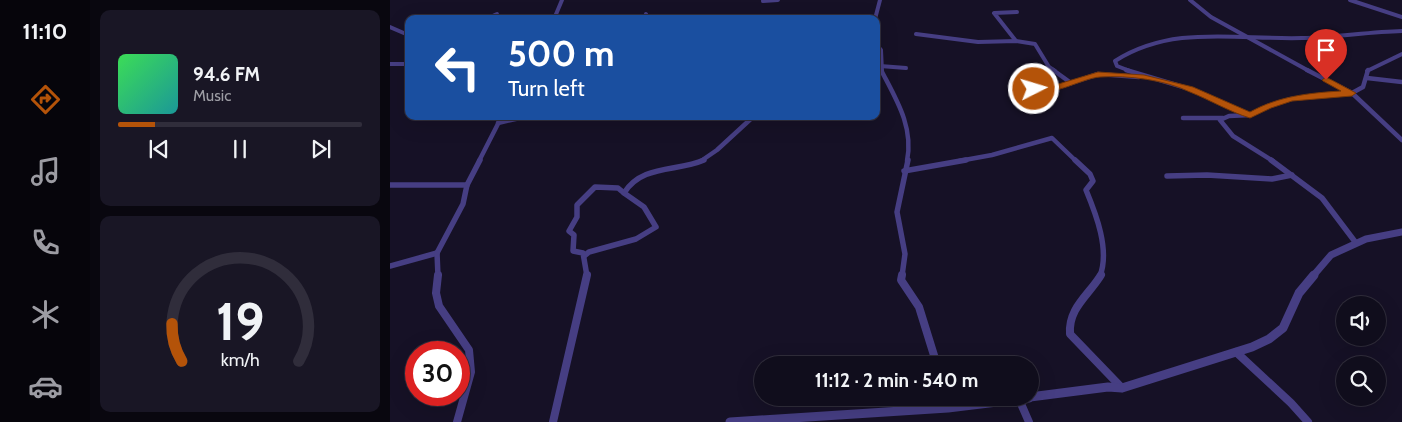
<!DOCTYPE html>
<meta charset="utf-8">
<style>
body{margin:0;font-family:Cabin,sans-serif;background:#191625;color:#f1f3f6;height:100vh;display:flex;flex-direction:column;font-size:19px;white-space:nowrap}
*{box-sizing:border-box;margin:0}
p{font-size:16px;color:#9c9ca3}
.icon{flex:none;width:28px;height:28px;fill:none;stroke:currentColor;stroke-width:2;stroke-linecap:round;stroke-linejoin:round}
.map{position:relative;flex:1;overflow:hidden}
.details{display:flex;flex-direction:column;gap:10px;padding:10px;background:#09070f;width:300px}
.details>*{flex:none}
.guide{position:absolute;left:15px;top:15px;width:475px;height:105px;border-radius:10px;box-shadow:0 5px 20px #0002,0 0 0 1px #302d3b;background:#1a4fa0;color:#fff;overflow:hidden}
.controls{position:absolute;left:946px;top:296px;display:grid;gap:10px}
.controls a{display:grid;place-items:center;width:50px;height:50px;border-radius:50%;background:#100d1c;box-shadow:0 5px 20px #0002,0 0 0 1px #302d3b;font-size:25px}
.speed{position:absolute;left:15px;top:341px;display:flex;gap:10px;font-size:25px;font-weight:700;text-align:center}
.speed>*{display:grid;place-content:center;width:65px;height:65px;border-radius:50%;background:#100d1c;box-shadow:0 5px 20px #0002,0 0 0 1px #302d3b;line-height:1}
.speed .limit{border:8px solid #d22;background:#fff;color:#111}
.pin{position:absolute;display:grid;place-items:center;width:42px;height:42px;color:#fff;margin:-51px -21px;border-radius:50% 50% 50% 0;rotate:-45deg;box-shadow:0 0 5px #0007}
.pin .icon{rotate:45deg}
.me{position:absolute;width:55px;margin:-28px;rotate:85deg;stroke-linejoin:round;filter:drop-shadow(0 0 4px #0008)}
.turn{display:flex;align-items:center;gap:18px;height:105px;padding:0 20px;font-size:22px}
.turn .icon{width:65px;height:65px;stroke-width:2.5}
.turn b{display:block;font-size:35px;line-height:42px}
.details .widget{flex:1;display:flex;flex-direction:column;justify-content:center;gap:8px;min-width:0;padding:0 18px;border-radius:10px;background:#191625}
.details .dial{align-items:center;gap:0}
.dial svg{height:130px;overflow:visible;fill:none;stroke:#302d3b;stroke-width:7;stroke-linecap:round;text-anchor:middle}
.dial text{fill:#f1f3f6;stroke:none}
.song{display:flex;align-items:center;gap:15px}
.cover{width:60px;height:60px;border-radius:8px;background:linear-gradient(135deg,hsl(130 70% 55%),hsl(180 70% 35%))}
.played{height:5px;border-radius:2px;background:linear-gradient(90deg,#b45309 15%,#302d3b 15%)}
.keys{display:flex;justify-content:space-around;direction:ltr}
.trip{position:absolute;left:364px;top:356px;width:285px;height:50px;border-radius:25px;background:#100d1c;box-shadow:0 5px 20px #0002,0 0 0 1px #302d3b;font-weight:700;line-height:50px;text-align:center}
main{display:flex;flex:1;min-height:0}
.tabs{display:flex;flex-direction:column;width:90px;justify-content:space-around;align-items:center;background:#06050b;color:#9c9ca3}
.tabs .icon{width:35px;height:35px}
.tabs .current{color:#b45309}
.tabs b{font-size:22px;color:#f1f3f6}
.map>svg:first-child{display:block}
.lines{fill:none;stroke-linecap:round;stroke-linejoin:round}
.minor-far3{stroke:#463e83;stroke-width:4}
.minor-far2{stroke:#463e83;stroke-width:4.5}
.minor-far1{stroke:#463e83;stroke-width:5.5}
.minor{stroke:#463e83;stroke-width:8}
.tertiary-far1{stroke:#463e83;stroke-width:7}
.tertiary{stroke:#463e83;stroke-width:9}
.route{fill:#b45309;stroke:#753606}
</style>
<main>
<nav class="tabs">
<b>11:10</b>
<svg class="icon current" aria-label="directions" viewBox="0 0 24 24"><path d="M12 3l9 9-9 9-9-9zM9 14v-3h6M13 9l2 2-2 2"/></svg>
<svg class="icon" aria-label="music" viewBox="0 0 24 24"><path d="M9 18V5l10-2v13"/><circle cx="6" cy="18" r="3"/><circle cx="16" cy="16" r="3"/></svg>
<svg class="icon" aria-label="phone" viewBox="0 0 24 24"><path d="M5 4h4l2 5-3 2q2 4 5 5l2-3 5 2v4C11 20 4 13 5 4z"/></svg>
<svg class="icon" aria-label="climate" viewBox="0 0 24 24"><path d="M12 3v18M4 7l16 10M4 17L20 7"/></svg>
<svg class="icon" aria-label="car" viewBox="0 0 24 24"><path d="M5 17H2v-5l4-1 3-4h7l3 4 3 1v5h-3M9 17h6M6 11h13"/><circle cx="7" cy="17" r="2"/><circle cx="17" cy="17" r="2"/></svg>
</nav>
<section class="details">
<div class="widget">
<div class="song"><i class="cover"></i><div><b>94.6 FM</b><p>Music</p></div></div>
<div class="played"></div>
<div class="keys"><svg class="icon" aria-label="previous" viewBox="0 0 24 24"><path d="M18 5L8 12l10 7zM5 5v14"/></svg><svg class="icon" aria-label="pause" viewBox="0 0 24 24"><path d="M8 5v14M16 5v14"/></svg><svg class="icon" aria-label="next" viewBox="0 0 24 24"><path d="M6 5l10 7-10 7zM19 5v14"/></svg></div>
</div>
<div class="widget dial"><svg viewBox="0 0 100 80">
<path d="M14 69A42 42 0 1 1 86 69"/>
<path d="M14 69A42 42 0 0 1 8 46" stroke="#b45309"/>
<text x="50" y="56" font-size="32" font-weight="700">19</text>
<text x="50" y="72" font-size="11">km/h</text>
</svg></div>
</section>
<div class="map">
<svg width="1012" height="422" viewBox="0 0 1012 422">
<rect width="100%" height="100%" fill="#161126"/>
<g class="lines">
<g class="minor-far3">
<polyline points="800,0 821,17 919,71"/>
<polyline points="960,0 1012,17"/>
<polyline points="373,1 388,0"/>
<polyline points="96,19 107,14"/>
<polyline points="164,19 172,0"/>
<polyline points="254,19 256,14"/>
<polyline points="485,19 490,0"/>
<polyline points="0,27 16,34"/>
<polyline points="526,34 588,42 626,41 645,44 659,67 665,71"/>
<polyline points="626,41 604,13 627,12"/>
<polyline points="486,44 491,50 492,71"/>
<polyline points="0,64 19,64"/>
<polyline points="490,66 516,68"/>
<path d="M 740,71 L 727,66 L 725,61 C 783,24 847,40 912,38 C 946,37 979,32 1012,31"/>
<polyline points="977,71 1012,54"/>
</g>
<g class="minor-far2">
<path d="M 491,70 C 506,99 524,127 517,161"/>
<polyline points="663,70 681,83"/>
<polyline points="736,70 800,89 861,115"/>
<polyline points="917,70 962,93 1012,140"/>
<polyline points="977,78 1012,82"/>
<polyline points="643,89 666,88 708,74 749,77"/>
<polyline points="793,118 833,118"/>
<polyline points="108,123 139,116"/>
<polyline points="89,161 112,116"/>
<polyline points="311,161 327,150 364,116"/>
<polyline points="569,161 602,155 662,138 686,161"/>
<polyline points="883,161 843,136 830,120 839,116 861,115 878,106 901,99 962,93 973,87 978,70"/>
</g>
<g class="minor-far1">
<path d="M 685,160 L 700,174 L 703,181 L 696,190 C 706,214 720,250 710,276"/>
<polyline points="881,160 932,198 966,243"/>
<polyline points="514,171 576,160"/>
<polyline points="777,176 817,175 882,179 902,175"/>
<polyline points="0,185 77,185"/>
<path d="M 194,256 L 199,252 L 246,239 L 266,227 L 254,207 L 234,193 C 252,164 287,172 314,160"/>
<polyline points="0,266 47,253"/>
<polyline points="48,276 47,253 73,204 77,185 90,160"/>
<polyline points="197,276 193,253 183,251 184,235 179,231 187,217 187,205 205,187 228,188 234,193"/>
<polyline points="512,276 515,254 507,212 518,160"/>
</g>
<g class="minor">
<polyline points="48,275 46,293 49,306 79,350 81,372 67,422"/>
<polyline points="512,275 511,280 529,307 547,365"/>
<path d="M 711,275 C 699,295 678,308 680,334 L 732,388"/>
<polyline points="846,352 901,403 918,422"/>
<polyline points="555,398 558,408"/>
<polyline points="629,399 639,422"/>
<polyline points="163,422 197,275"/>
</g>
<polyline class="tertiary-far1" points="923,276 941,255 976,239 1012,232"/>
<g class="tertiary">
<polyline points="640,397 718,387 732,388 862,347 879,339 893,328 909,293 924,275"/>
<polyline points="340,422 558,408 639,398"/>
</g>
</g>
<path class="route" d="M 708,72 L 754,75 L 803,87 L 860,112 C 889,96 919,93 951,91 L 933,81 L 932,80 L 936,77 L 966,93 L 962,96 L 902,101 L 881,108 L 860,118 C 840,112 820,100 800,92 C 775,80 738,75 710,77 C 692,78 655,101 639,89 L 644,86 L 665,85 Z"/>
</svg>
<div class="controls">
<a><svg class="icon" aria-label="sound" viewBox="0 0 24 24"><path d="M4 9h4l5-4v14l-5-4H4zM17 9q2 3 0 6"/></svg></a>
<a><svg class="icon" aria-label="search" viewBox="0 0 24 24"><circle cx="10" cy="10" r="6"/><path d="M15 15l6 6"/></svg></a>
</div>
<div class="speed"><div class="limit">30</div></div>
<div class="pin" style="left:936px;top:80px;background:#d93025"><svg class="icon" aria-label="arrive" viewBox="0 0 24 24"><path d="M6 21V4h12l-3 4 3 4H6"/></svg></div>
<svg class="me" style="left:644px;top:89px" viewBox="-20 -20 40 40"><circle r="17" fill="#b45309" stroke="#fff" stroke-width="3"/><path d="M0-11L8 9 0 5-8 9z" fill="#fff"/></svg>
<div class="trip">11:12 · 2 min · 540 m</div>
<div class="guide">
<div class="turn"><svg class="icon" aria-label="left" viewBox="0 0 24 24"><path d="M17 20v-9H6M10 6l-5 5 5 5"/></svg><div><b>500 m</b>Turn left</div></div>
</div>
</div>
</main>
